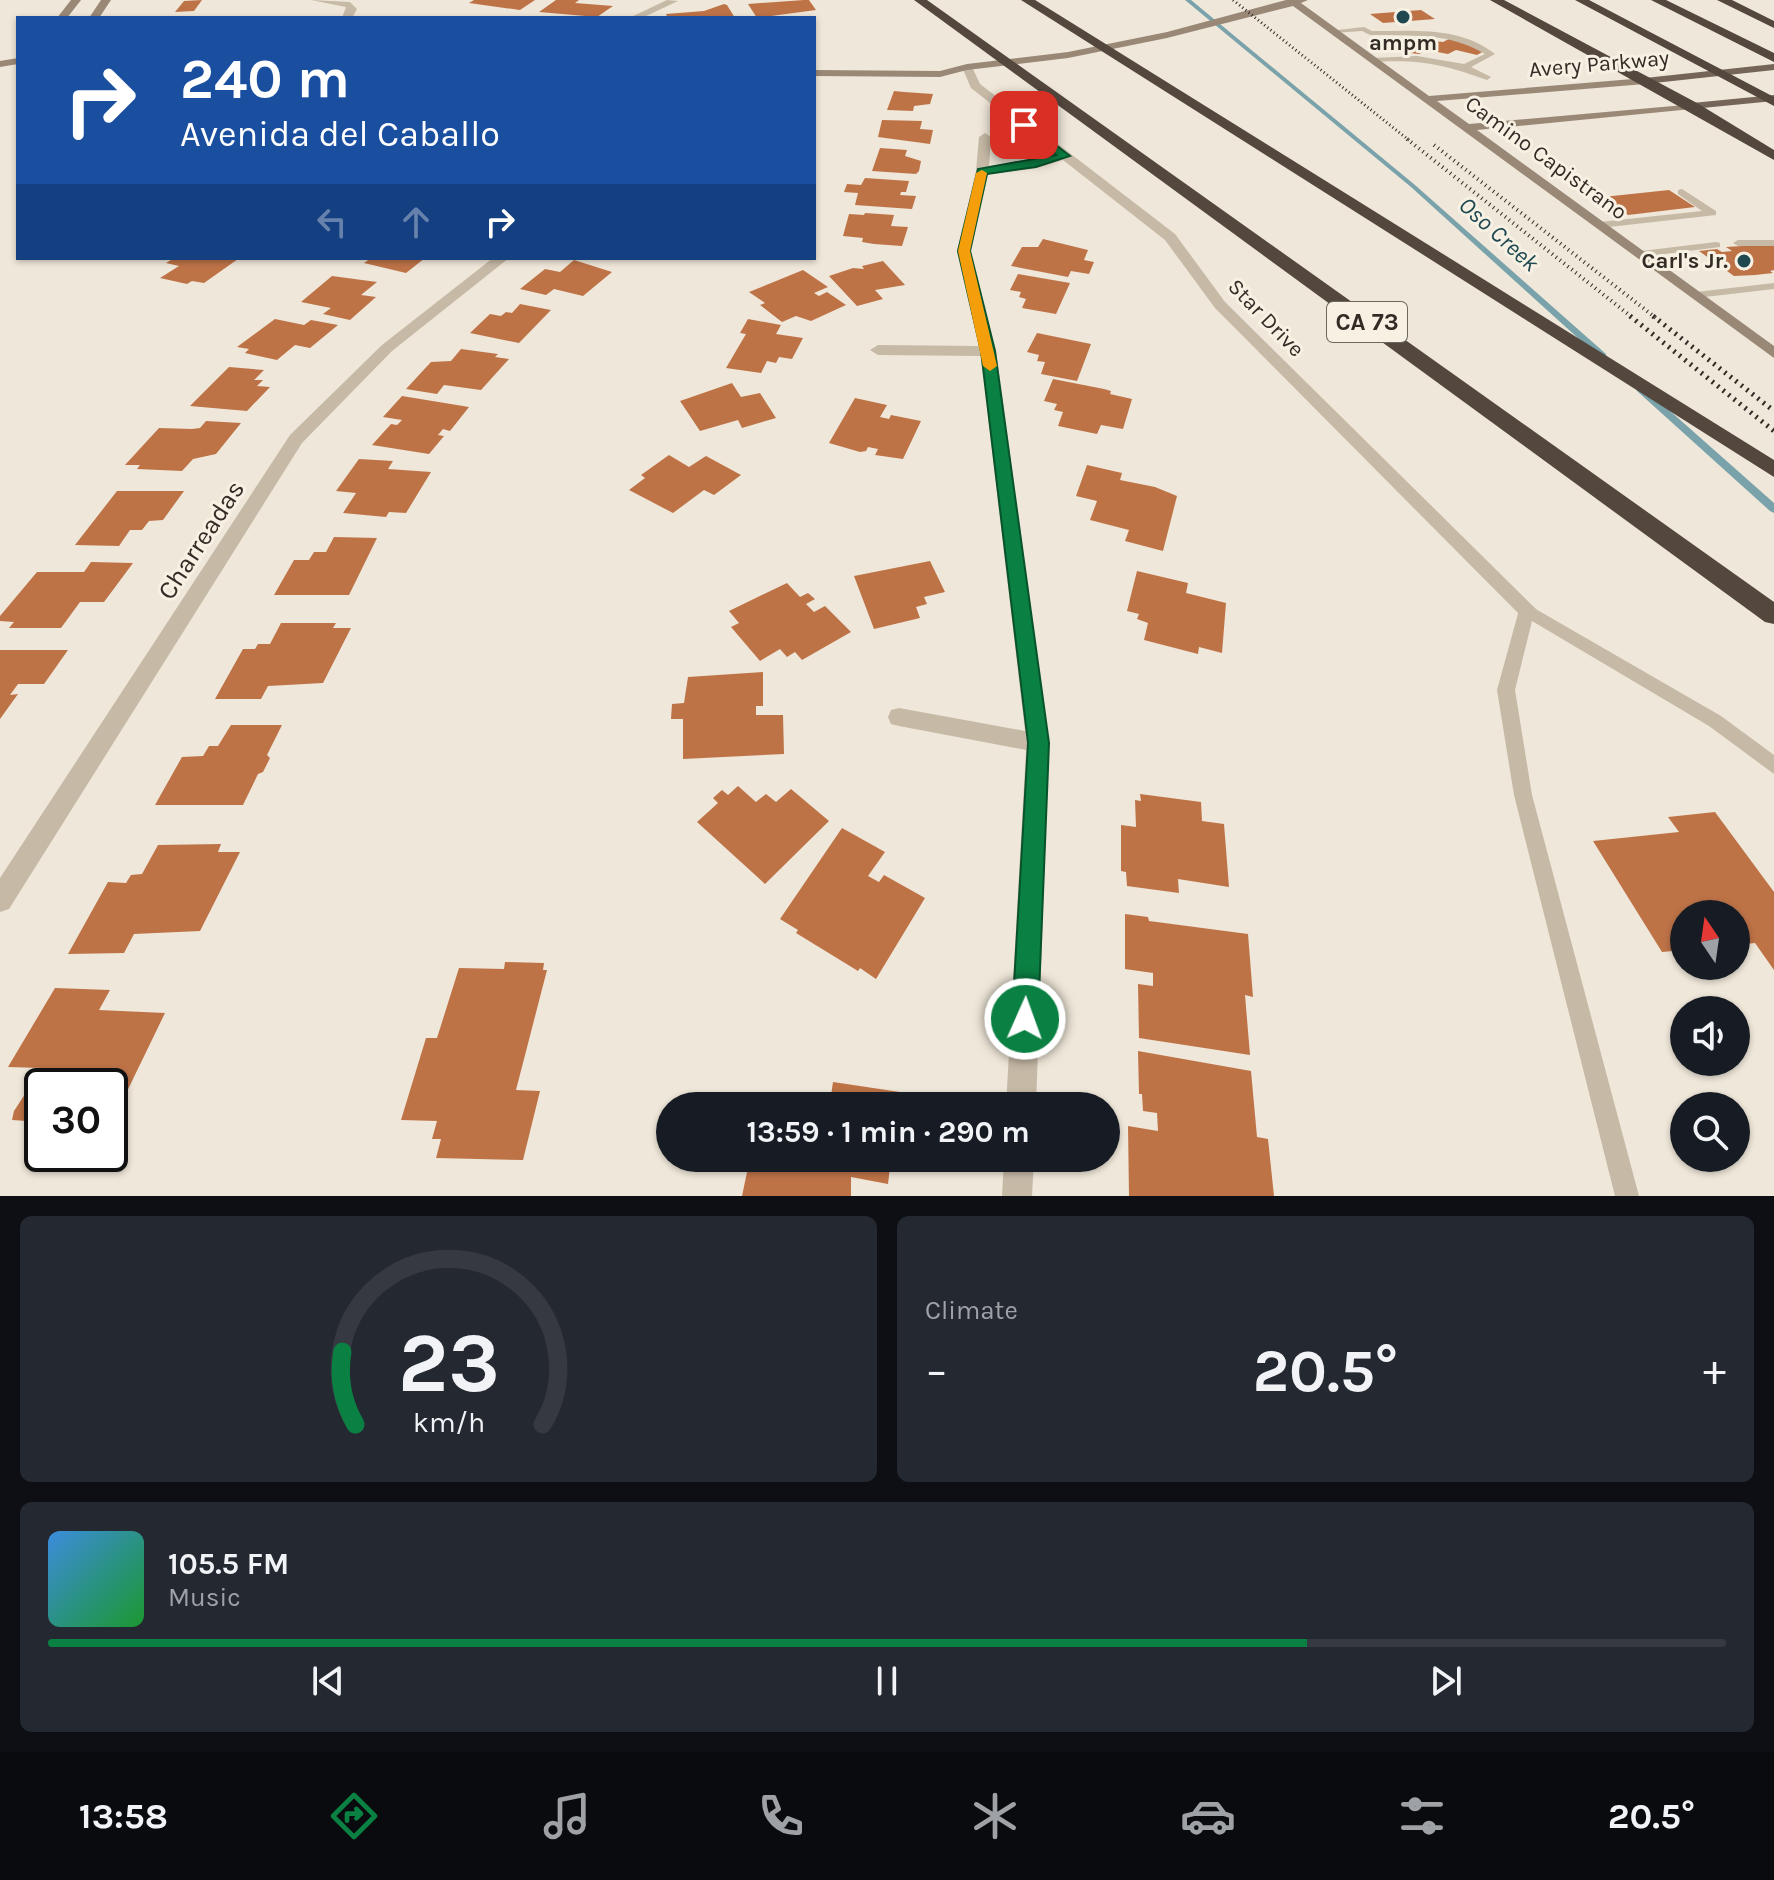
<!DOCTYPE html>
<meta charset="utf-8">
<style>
body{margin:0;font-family:Karla,sans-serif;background:#242831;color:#f1f3f6;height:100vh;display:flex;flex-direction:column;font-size:30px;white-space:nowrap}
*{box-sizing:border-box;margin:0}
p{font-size:26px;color:#9ea1a6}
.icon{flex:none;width:44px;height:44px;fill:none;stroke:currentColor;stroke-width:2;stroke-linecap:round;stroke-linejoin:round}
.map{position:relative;height:1196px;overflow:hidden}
.sheet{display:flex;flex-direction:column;gap:20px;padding:20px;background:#0d0f14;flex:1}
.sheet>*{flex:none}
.banner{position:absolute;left:16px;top:16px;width:800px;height:244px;border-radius:0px;box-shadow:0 2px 6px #0004;background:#1a4fa0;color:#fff;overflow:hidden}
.needle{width:52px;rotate:347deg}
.fabs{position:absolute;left:1670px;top:900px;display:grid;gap:16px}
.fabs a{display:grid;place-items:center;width:80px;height:80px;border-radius:50%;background:#171b24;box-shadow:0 2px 6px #0004;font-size:40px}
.speed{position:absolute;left:24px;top:1068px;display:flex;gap:16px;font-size:40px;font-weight:700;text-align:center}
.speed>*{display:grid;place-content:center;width:104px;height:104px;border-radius:50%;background:#171b24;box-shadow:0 2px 6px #0004;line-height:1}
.speed .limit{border:4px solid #111;border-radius:12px;background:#fff;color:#111}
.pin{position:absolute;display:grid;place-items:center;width:68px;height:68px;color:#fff;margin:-34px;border-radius:16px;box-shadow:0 4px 12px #0006}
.me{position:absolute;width:88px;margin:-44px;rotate:2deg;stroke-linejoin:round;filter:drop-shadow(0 0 6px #0008)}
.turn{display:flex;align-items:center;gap:28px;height:168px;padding:0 32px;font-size:36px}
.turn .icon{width:104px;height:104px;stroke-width:2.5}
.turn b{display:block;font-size:56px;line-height:68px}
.lanes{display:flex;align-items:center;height:76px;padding:0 32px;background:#0003;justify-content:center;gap:40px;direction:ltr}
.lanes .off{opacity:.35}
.big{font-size:60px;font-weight:700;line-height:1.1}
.sheet .tile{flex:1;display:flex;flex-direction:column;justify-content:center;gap:12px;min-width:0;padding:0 28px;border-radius:12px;background:#242831}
.sheet .dial{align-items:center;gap:0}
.dial svg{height:208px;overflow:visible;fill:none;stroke:#363941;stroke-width:7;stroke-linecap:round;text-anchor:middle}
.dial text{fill:#f1f3f6;stroke:none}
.song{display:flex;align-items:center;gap:24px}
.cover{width:96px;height:96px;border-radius:12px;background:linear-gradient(135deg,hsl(210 70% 55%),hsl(130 70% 35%))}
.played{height:8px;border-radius:4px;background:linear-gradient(90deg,#0b8043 75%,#363941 75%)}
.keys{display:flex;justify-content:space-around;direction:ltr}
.heat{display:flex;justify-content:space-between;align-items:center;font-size:44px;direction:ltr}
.sheet .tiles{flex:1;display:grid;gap:20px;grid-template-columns:1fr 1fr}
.tile:last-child{grid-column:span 2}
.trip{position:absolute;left:656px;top:1092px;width:464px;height:80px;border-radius:40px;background:#171b24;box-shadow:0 2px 6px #0004;font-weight:700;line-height:80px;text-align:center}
.menu{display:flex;height:128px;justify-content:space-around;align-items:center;background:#090b0e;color:#9ea1a6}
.menu .icon{width:56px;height:56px}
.menu .selected{color:#0b8043}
.menu b{font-size:36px;color:#f1f3f6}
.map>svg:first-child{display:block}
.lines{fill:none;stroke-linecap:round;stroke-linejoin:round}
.stream{fill:#7aa2aa;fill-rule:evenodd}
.building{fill:#be7347}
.lane{fill:#c6b9a6;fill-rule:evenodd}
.street{fill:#c6b9a6;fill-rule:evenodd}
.secondary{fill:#9a8877;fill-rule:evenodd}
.primary{fill:#746558;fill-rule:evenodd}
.highway{fill:#53473e;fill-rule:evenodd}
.rail-far2{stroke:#332c26;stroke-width:3;stroke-dasharray:1 3;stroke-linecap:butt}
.rail-far1{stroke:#332c26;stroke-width:4;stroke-dasharray:1 4;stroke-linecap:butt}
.rail{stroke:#332c26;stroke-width:5;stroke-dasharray:2 5;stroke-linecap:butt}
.route{fill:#0b8043;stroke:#07532c;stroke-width:2}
.slow{fill:#f59e0b}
.poi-dot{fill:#1f4851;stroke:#f7f1e4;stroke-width:3}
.labels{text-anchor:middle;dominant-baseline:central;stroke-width:6;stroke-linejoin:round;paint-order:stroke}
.far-poi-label{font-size:22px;font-weight:bold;fill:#332c26;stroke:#f7f1e4}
.far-street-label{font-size:22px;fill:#332c26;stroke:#f7f1e4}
.far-water-label{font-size:24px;font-style:italic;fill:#1f4851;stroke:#f7f1e4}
.shield{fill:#f7f1e4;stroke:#6e675f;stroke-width:2}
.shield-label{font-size:24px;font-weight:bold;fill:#332c26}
.street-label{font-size:26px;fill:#332c26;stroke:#f7f1e4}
</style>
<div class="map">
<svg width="1774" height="1196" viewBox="0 0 1774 1196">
<rect width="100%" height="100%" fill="#efe7d9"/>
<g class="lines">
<g class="stream">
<polygon points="1185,0 1191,0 1415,185 1606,354 1606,358 1600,358 1411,187"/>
<polygon points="1640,386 1643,387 1774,503 1774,513 1770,511 1637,391 1636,389"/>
</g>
</g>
<g class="building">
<polygon points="202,0 194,11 175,12 184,1"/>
<polygon points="474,0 535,0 520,10 469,3"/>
<polygon points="556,0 579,0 575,3 613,6 597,17 539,12"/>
<polygon points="804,0 809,0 816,10 757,18 748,4"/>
<polygon points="724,4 727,5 735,18 668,18 666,14 704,11"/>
<polygon points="1421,10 1435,19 1383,23 1370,14"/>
<polygon points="1395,37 1443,42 1451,38 1484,51 1477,55 1456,50 1448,54 1427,50 1419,54 1402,52 1386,41"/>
<polygon points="894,91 904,92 933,94 930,104 914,106 913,111 887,110"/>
<polygon points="882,120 922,121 920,129 933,130 930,144 878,137"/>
<polygon points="880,148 907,150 905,156 921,161 919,171 916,174 872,171"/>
<polygon points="865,178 909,181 906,192 901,192 900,195 916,196 912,209 855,205 858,193 844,192 847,184 861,185"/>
<polygon points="1669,190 1695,207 1628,215 1603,197"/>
<polygon points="865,213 894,215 891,226 908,227 902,246 874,244 862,242 863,238 843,236 849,214 864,215"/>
<polygon points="1043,239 1088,250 1084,260 1094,262 1089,274 1071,271 1068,277 1011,266 1022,247 1038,247"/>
<polygon points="1774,244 1774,270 1770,271 1773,273 1755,275 1734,276 1699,251 1717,249 1722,252 1732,251 1726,247"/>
<polygon points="174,258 233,258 238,259 204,283 192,281 187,284 160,278 179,266 166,263"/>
<polygon points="371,258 425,258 406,273 364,263"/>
<polygon points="574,260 612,272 583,296 554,289 546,295 520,289 545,269 560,272"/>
<polygon points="883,261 905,285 875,290 883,299 857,306 829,276 853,268 864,269 862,266"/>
<polygon points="803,270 828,287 814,293 819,296 827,292 846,305 811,321 796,316 782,322 760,305 765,303 749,292"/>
<polygon points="1018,274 1070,283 1056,314 1022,308 1026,299 1019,297 1021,292 1010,290"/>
<polygon points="332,276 377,282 361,295 376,297 350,320 323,314 331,308 301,302"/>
<polygon points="520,304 551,310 519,343 470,333 490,314 501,316 506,312 512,313"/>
<polygon points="275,319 304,325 311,320 338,325 310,348 295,345 277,360 245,353 249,349 237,347"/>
<polygon points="748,319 781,325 776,334 803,338 792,359 779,357 776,363 767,361 761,373 726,368 746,334 740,333"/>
<polygon points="1037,333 1091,344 1077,381 1041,374 1045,362 1037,361 1039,355 1027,352"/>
<polygon points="461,349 498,354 495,357 509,359 481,390 444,385 437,394 406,389 431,362 451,361"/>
<polygon points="229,367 264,370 254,380 263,380 257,386 270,387 247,411 190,406"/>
<polygon points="1053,379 1104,389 1111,391 1110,394 1132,399 1123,429 1101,425 1097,434 1058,426 1063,412 1054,410 1057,404 1044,401"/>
<polygon points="732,383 741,397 760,393 776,418 742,428 738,420 700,431 680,401"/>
<polygon points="402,396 469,407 450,431 443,429 438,435 444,436 429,454 372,445 391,424 397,425 402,420 383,417"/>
<polygon points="855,398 887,405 880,417 889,419 891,415 921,421 903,459 875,455 878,449 868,447 866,451 860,452 829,443"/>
<polygon points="206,421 241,423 216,454 193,459 182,471 137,469 140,465 125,465 159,428 192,429 200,428"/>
<polygon points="669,455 689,467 706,456 741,475 714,495 704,490 673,513 629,490 645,478 641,475"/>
<polygon points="359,459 393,461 388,469 431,472 406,513 389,512 386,517 343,513 356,493 336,491"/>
<polygon points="1087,465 1122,473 1120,480 1155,487 1177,496 1163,551 1125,541 1129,530 1090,520 1097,501 1076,496"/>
<polygon points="117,491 184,491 163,520 149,521 142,530 130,530 119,546 75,545"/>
<polygon points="334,537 377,538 349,595 274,595 294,560 309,560 314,552 326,552"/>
<polygon points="930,561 945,592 924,597 927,604 916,607 920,618 874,629 854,576"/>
<polygon points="91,562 133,563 104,602 80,602 61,628 9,628 14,622 0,621 0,616 37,572 84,572"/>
<polygon points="1137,571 1188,583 1186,593 1226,603 1222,653 1199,647 1198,654 1144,640 1148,623 1137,619 1139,614 1127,611"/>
<polygon points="787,583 800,597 808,593 815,599 806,604 814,612 825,606 851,632 802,660 795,652 787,657 780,649 760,661 731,627 739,623 729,611"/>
<polygon points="281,623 336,623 333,628 351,628 323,683 268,686 261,699 215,699 243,649 255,649 258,644 270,644"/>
<polygon points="0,650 68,650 44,684 18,684 10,695 18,694 0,719"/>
<polygon points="763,672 763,706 756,706 756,715 783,715 784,754 683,759 683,719 671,719 672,704 684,703 688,677"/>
<polygon points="231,725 282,725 267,755 270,758 263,772 258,774 243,805 155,805 182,757 203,756 209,746 218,746"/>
<polygon points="738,786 756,802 766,794 776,802 791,789 829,821 765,884 697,822 718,803 713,798 722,790 728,795"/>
<polygon points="1140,794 1201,802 1202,821 1224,824 1229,887 1178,879 1179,893 1127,886 1126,872 1121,871 1121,825 1136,827 1135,800 1141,801"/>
<polygon points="1715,812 1774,892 1774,970 1755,943 1736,945 1736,914 1684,914 1684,950 1662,952 1593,841 1679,832 1668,817"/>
<polygon points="842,828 885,852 868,876 879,882 884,875 925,898 876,979 860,968 858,971 796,933 798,930 780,919"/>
<polygon points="221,844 218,852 240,852 200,931 134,934 124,953 68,954 108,882 126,883 131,875 142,874 158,845"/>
<polygon points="1125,914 1148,917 1149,921 1248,934 1253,997 1245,995 1250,1055 1139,1038 1138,984 1153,986 1153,973 1125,969"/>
<polygon points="505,962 544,963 543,970 547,970 516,1090 540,1091 523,1160 436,1158 441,1139 432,1139 437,1121 401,1120 426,1038 437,1038 459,968 504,969"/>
<polygon points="55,988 110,990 99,1010 165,1013 117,1112 110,1111 110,1086 42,1086 42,1122 12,1120 14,1111 42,1068 8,1067"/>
<polygon points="1138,1051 1251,1071 1257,1137 1268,1139 1274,1196 1129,1196 1128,1126 1158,1131 1157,1113 1143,1111 1142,1094 1139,1094"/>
<polygon points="833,1082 900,1092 898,1106 764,1106 767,1093 783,1096 784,1093 830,1102"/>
<polygon points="750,1158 891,1158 888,1184 851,1177 851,1196 742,1196"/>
</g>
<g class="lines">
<g class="lane">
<path d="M 1364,27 L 1372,31 C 1414,31 1460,26 1495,54 L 1471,67 L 1491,77 L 1487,80 C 1443,64 1419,59 1372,62 L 1368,60 L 1372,58 L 1417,56 L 1464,64 L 1485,54 C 1449,32 1411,36 1370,35 L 1362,31 L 1333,33 L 1329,31 Z"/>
<polygon points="1682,189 1716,211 1716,215 1600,228 1595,225 1600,222 1702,211 1678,194 1678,190"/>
<polygon points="1774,240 1774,246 1738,246 1733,243 1738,240"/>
<polygon points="1716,242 1720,243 1720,247 1641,257 1635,254 1641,251"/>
<polygon points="1774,283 1774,289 1696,298 1690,295 1696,292"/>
<polygon points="1527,604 1721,716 1774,755 1774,774 1709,726 1532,621 1515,690 1532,795 1639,1196 1615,1196 1514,795 1497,690 1519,610 1521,606"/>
</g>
<g class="street">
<polygon points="311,0 350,2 357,9 352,18 342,18 346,7"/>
<polygon points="667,0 678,1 642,18 629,18"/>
<polygon points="967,64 972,67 980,84 1175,234 1225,302 1537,610 1534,615 1520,615 1215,308 1165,240 1063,160 1036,168 988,174 971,251 996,351 1049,743 1036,1106 1006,1106 1026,750 899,726 891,724 888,717 891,710 899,708 1025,731 981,356 878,355 870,350 878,345 979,346 957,251 976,171 979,137 985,133 991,137 989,166 1056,155 971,88 962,67"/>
<polygon points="493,258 509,258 392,351 302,443 9,909 0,912 0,878 290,435 382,345"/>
<polygon points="1004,1158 1034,1158 1032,1196 1002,1196"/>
</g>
<g class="secondary">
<polygon points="71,0 81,0 67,18 57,18"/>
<polygon points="101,0 111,0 99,18 89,18"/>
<polygon points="1286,0 1308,0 1301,3 1429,96 1645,78 1650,81 1645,84 1437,101 1469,124 1696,104 1698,106 1692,109 1477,130 1774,346 1774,358 1293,6 1167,38 1068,58 967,70 940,77 814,76 814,70 940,71 967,64 1068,52 1167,32"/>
<polygon points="18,58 18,64 0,67 0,61"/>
</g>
<g class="primary">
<polygon points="1774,64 1774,70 1645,84 1640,81 1645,78"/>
<polygon points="1774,95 1774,101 1692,109 1686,106 1692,103"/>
</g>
<g class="highway">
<polygon points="914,0 927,0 1774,602 1774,624 1765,622"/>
<polygon points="1021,0 1035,0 1774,460 1774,477"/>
<polygon points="1490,0 1504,0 1697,103 1774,150 1774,160"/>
<polygon points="1575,0 1589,0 1774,97 1774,106"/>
<polygon points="1651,0 1666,0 1774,53 1774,62"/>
<polygon points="1717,0 1732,0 1774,21 1774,28"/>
</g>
<polyline class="rail-far2" points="1233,0 1410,141"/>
<g class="rail-far1">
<polyline points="1407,139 1633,318"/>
<polyline points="1434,145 1656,318"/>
</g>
<g class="rail">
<polyline points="1630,316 1774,431"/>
<polyline points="1653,316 1774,411"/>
</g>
</g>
<polygon class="route" points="1020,123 1027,123 1070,156 1036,167 987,174 970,251 995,351 1049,743 1038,1019 1034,1028 1025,1032 1016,1028 1012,1019 1028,743 981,351 958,251 978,169 1056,155 1020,127"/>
<polygon class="slow" points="982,170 987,173 970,251 997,366 990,371 983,366 958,251 976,173"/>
<g class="poi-dot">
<circle cx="1403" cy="17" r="8"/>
<circle cx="1744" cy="261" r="8"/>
</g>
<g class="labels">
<g class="far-poi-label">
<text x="1403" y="43">ampm</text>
<text x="1728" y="261" text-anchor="end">Carl's Jr.</text>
</g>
<g class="far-street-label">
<text transform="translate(1599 64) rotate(-5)">Avery Parkway</text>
<text transform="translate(1546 158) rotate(36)">Camino Capistrano</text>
<text transform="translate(1266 318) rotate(46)">Star Drive</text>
</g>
<g class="far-water-label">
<text transform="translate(1499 234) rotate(42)">Oso Creek</text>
</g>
<rect class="shield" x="1327" y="302" width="80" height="40" rx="6"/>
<g class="shield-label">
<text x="1367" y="322">CA 73</text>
</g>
<g class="street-label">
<text transform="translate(201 540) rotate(-57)">Charreadas</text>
</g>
</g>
</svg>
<div class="fabs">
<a><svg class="needle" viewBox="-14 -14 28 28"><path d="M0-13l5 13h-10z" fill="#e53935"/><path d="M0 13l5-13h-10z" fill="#9ea1a6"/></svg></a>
<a><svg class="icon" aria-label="sound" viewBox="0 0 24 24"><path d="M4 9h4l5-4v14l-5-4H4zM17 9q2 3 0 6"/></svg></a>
<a><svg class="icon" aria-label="search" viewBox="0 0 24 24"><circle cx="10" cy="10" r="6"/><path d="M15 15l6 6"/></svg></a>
</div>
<div class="speed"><div class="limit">30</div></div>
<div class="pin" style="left:1024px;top:125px;background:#d93025"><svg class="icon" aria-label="arrive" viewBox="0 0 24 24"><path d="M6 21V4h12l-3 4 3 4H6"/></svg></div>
<svg class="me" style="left:1025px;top:1019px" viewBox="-20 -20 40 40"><circle r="17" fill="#0b8043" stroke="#fff" stroke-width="3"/><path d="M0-11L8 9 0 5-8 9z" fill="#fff"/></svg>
<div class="trip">13:59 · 1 min · 290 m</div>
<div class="banner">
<div class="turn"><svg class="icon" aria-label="right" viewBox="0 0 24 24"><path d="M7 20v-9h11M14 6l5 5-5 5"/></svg><div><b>240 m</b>Avenida del Caballo</div></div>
<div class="lanes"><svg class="icon off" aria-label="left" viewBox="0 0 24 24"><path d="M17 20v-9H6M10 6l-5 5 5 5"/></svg><svg class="icon off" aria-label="ahead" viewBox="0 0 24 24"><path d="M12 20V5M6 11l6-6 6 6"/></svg><svg class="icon" aria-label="right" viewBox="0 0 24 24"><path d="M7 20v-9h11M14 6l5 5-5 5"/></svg></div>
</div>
</div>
<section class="sheet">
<div class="tiles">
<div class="tile dial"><svg viewBox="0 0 100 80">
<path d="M14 69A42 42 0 1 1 86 69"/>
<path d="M14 69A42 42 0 0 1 9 41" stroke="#0b8043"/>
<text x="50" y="56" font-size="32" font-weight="700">23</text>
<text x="50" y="72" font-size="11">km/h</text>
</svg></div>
<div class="tile"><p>Climate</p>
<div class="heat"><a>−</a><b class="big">20.5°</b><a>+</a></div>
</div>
<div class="tile">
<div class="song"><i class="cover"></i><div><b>105.5 FM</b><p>Music</p></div></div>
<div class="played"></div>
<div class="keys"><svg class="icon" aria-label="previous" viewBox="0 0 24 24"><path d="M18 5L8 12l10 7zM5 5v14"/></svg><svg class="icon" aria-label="pause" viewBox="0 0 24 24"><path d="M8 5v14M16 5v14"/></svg><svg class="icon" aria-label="next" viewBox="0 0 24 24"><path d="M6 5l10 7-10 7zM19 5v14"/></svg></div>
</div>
</div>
</section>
<nav class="menu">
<b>13:58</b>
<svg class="icon selected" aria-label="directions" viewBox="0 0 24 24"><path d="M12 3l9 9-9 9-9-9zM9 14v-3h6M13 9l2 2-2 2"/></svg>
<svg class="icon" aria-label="music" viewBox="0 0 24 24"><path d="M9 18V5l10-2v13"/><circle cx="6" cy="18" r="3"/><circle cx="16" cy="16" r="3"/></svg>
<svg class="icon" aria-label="phone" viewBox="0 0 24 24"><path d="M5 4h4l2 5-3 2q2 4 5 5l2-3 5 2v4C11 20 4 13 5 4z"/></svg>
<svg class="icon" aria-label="climate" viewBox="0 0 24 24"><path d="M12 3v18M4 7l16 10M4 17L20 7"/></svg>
<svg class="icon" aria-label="car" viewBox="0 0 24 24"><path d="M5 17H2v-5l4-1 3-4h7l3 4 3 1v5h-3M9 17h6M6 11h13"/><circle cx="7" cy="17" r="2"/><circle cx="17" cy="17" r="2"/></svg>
<svg class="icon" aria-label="filters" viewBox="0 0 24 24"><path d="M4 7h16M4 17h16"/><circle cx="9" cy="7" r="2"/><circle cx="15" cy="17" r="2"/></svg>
<b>20.5°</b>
</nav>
